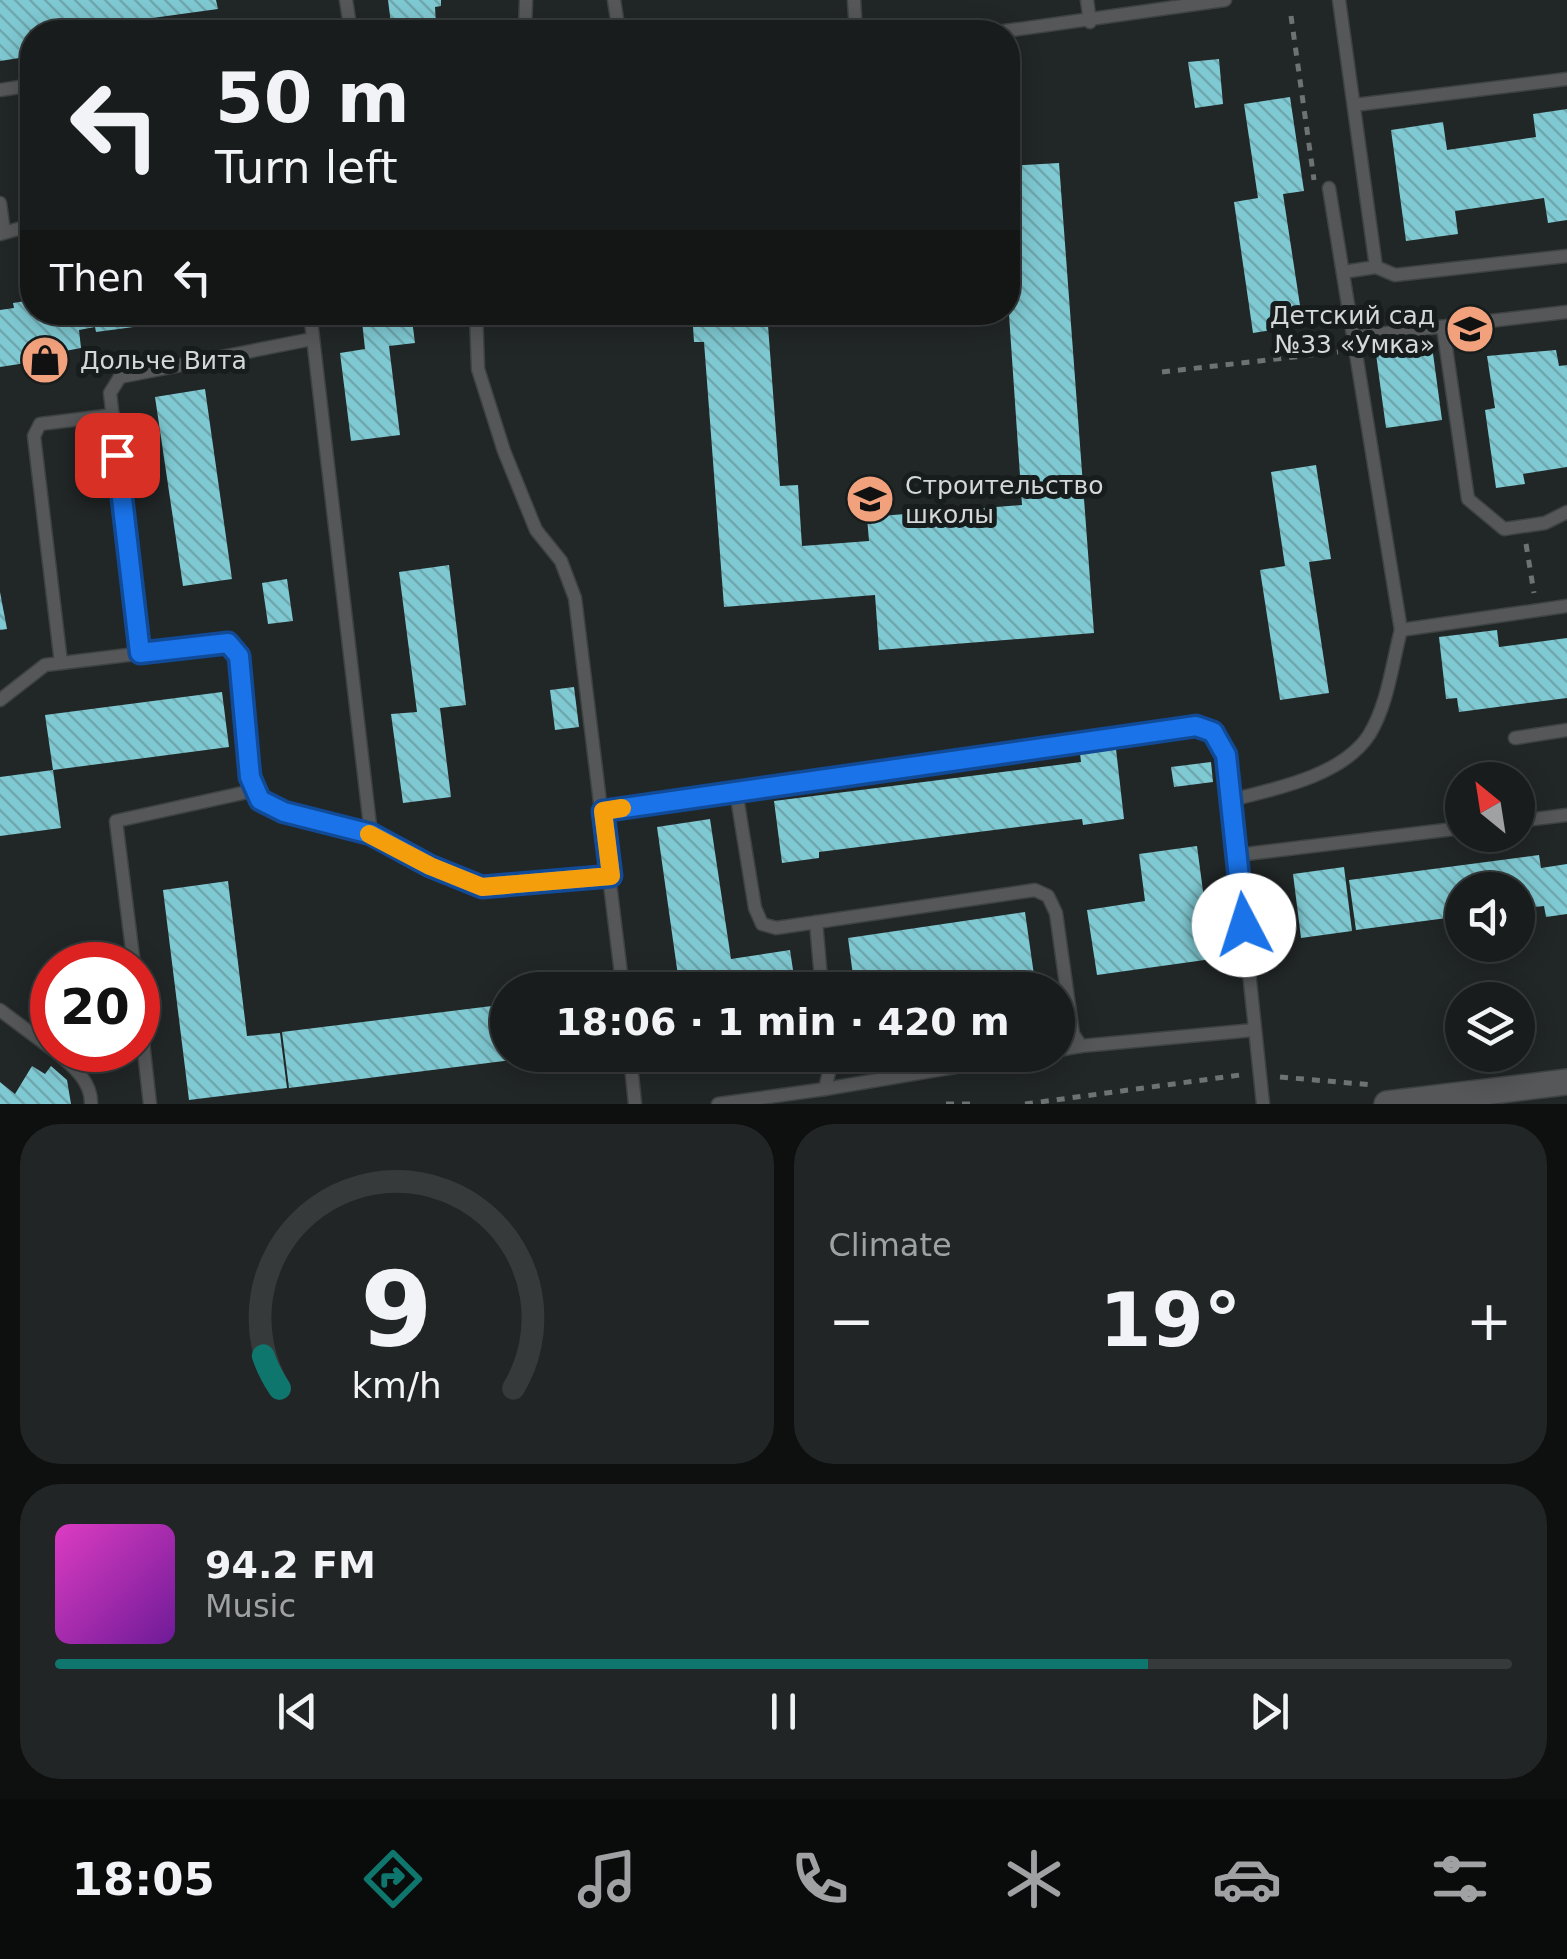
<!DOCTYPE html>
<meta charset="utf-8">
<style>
body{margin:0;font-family:"DejaVu Sans",sans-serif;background:#222525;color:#f1f3f6;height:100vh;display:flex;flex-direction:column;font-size:38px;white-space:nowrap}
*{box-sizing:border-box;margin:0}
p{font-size:32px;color:#9fa1a3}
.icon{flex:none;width:55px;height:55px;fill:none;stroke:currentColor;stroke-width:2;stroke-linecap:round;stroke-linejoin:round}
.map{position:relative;height:1104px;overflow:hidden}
.side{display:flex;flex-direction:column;gap:20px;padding:20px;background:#0e0f0f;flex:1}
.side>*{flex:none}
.top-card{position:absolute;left:20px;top:20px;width:1000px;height:305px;border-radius:40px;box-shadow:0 5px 25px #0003,0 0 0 2px #373a3b;background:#191c1c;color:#f1f3f6;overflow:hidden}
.needle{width:65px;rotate:330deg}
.tools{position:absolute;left:1445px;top:762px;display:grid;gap:20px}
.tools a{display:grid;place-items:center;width:90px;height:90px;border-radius:50%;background:#191c1c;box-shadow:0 5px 25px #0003,0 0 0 2px #373a3b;font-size:50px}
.speed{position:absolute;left:30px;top:942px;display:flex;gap:20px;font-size:50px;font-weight:700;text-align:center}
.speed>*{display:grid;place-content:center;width:130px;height:130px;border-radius:50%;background:#191c1c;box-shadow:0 5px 25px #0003,0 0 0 2px #373a3b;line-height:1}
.speed .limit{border:15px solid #d22;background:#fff;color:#111}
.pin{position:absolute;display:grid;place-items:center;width:85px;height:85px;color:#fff;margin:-42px;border-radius:20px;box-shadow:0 5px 15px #0006}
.me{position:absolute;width:110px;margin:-55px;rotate:355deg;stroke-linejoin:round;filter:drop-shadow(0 0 8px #0008)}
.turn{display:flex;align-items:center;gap:35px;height:210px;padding:0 30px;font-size:45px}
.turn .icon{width:130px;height:130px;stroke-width:2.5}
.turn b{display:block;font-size:70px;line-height:85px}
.then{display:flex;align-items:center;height:95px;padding:0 30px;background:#0003;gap:20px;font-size:38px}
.big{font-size:75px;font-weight:700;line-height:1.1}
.side .card{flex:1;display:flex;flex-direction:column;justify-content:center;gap:15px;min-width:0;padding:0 35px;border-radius:40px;background:#222525}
.side .dial{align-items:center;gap:0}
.dial svg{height:260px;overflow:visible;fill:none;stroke:#373a3b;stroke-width:7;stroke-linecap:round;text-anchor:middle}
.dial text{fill:#f1f3f6;stroke:none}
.song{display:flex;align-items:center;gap:30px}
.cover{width:120px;height:120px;border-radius:15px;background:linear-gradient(135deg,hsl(310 70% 55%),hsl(280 70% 35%))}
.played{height:10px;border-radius:5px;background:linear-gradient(90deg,#0f766e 75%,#373a3b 75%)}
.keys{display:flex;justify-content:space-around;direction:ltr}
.heat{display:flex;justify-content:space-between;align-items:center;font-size:55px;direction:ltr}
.side .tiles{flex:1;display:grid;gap:20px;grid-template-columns:1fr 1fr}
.card:last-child{grid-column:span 2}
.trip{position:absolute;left:490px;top:972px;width:585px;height:100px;border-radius:50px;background:#191c1c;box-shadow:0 5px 25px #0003,0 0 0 2px #373a3b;font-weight:700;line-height:100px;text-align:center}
.dock{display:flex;height:160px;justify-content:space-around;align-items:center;background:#0a0b0b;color:#9fa1a3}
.dock .icon{width:70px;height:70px}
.dock .current{color:#0f766e}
.dock b{font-size:45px;color:#f1f3f6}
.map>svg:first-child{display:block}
.building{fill:url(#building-back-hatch)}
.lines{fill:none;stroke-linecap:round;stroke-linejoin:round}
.lane-casing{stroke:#3e4242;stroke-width:15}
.street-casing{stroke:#3e4242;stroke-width:28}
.path{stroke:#6d7272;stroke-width:5;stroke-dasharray:8 8;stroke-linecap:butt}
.lane{stroke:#555758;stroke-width:12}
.street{stroke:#555758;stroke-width:25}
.route-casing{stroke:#114b97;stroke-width:25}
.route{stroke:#1a73e8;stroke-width:18}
.slow{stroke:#f59e0b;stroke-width:18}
.labels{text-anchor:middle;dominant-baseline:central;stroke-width:10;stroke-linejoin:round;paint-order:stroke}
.poi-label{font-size:25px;fill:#d4d8d8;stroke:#171c1d;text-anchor:start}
</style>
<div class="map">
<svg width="1567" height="1104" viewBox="0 0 1567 1104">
<defs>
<pattern id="building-back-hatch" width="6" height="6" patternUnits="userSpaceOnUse" patternTransform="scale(2.5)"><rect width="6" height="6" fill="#7fc9d2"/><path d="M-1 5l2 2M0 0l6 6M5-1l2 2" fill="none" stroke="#6fa7ae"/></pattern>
</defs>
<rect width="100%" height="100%" fill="#212626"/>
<g class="building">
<polygon points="0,0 216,0 218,9 94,26 95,32 32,32 32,56 0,61"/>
<polygon points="388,0 441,0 441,6 435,7 436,24 466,20 467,32 392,32"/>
<polygon points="1219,59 1223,104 1195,108 1188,62"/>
<polygon points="1290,97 1304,191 1283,194 1303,325 1253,333 1234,202 1258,198 1244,104"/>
<polygon points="1567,109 1567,220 1548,223 1544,198 1455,211 1458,234 1406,241 1391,130 1443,122 1447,150 1536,137 1533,114"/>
<polygon points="1059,163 1094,633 879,650 875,595 724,607 704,342 694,342 692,312 767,312 780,486 798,485 802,546 869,541 867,517 1022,505 1008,300 1008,166"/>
<polygon points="32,300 32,312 185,315 163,318 164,323 96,332 95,327 79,330 81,348 65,351 65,357 0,367 0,310 14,308 13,303"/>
<polygon points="206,312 251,312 252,318 208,324"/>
<polygon points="361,312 411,312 415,343 389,346 400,435 351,441 340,353 365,349"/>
<polygon points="1432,346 1442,420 1386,428 1376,354"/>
<polygon points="1556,350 1559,366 1567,365 1567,467 1523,474 1525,484 1496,488 1485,410 1495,408 1487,356"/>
<polygon points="205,389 232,579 183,586 155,397"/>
<polygon points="1316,465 1331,559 1309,562 1329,693 1280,700 1260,570 1285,566 1271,472"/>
<polygon points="449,565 466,705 440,708 451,797 403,803 391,714 417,712 399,572"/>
<polygon points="287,579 293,621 268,624 262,583"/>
<polygon points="0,592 7,629 0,630"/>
<polygon points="1497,630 1499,647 1567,638 1567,698 1459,712 1457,698 1446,699 1439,637"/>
<polygon points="574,687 579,727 555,730 550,690"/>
<polygon points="222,692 229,747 53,770 45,715"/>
<polygon points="1116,749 1124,819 1083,825 1082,819 819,852 819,858 782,863 774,801 1081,762 1080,753"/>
<polygon points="1211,762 1213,782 1174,787 1171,767"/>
<polygon points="53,770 61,828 0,836 0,777"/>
<polygon points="710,819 731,959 790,950 796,990 680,990 657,827"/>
<polygon points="1197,846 1212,959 1097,975 1087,910 1145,901 1139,854"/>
<polygon points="1539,855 1541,868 1567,864 1567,914 1546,917 1544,906 1518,909 1518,890 1462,890 1462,916 1356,930 1349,880"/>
<polygon points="1344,867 1352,931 1301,938 1293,874"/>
<polygon points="228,881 247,1036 280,1033 287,1088 189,1100 163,890"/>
<polygon points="1025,912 1034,975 936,990 855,990 848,938"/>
<polygon points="508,1004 508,1055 536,1057 289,1088 282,1032"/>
<polygon points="32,1066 45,1074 51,1066 67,1080 71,1104 0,1104 0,1082 15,1094"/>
</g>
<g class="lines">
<g class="lane-casing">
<g id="lane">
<polyline points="346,0 351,32"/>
<polyline points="614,0 619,32"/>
<polyline points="854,0 856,32"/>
<polyline points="1087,0 1090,22"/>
<polyline points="1339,0 1376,267 1343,272"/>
<polyline points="525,32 526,0"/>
<polyline points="998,32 1225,0"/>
<polyline points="0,90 32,85"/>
<polyline points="1354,105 1567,79"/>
<polyline points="1329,188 1401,630"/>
<polyline points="0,203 4,232"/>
<polyline points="0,234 32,225"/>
<polyline points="1376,267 1395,275 1567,256"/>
<polyline points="310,312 371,834"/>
<polyline points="476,312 478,369 504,451 536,530 561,561 575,598 623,990"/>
<polyline points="1443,327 1468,499 1504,529 1545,523 1567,512"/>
<polyline points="1353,337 1567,312"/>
<polyline points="140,653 110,393 120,377 312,339"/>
<polyline points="61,663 34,436 40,424 113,415"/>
<polyline points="0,700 45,665 227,643 239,655 250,777 260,800 284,812 371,834 430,866 482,887 611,876"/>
<polyline points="1515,738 1567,730"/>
<polyline points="736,791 755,908 762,924 776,928 1035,890 1048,896 1056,913 1073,1034 1081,1046 1254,1030"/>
<path d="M 1231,800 C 1275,789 1342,776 1369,735 C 1388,704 1392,664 1401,630 L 1567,606"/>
<polyline points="603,811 1196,726 1213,732 1226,755 1263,1104"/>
<polyline points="1518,821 1567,815"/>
<polyline points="1238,855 1462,828"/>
<polyline points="816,922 822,990"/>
<polyline points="134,965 116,821 256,790"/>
<polyline points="138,998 150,1104"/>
<polyline points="0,1010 52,1049"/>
<path d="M 54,1050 C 70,1064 92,1080 91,1104"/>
<polyline points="1058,1050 1081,1046"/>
<polyline points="630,1055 635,1104"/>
<polyline points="825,1089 1026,1055"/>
<polyline points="718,1104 825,1089 829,1072 827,1055"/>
</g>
</g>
<g class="street-casing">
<polyline id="street" points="1387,1104 1567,1082"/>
</g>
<g class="path">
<polyline points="1291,16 1314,180"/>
<polyline points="1162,372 1338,352"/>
<polyline points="1526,544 1534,593"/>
<polyline points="1280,1077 1373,1085"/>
<polyline points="946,1104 977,1104"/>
<polyline points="1025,1104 1240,1075"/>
</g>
<use href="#lane" class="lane"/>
<use href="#street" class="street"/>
</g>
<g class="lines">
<g class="route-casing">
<polyline id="route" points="117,455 140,653 228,643 239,656 250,777 260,800 284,812 371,834 430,866 482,887 611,876 603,811 1196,726 1213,732 1226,755 1244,925"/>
</g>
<use href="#route" class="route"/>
<polyline class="slow" points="369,834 430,866 482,887 611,876 603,811 622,808"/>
</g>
<defs>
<g id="school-disc" transform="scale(2.5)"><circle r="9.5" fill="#f1a17c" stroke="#171c1d"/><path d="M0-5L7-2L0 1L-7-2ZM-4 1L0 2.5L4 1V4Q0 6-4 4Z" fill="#111"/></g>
<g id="shop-disc" transform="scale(2.5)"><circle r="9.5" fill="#f1a17c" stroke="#171c1d"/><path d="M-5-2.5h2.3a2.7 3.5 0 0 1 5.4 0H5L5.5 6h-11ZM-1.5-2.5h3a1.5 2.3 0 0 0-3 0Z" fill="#111"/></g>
</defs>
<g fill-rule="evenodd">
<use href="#school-disc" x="1470" y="329"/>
<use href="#shop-disc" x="45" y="360"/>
<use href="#school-disc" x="870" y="499"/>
</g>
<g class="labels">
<g class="poi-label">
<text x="1435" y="315" text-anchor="end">Детский сад<tspan x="1435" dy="29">№33 «Умка»</tspan></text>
<text x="80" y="360">Дольче Вита</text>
<text x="905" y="485">Строительство<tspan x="905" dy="29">школы</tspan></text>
</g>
</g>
</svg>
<div class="tools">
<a><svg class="needle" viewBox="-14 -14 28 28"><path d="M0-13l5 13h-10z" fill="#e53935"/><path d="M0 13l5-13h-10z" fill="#9fa1a3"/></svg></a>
<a><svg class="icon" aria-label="sound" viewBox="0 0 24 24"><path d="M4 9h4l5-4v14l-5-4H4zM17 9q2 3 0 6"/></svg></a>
<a><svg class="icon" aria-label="layers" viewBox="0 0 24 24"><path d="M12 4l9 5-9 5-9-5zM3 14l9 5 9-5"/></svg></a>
</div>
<div class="speed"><div class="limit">20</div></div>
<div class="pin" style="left:117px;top:455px;background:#d93025"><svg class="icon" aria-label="arrive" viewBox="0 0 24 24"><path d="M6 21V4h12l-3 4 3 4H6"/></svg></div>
<svg class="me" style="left:1244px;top:925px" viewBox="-20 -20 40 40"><circle r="19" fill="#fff"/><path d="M0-13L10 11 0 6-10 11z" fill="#1a73e8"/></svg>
<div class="trip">18:06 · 1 min · 420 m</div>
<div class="top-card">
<div class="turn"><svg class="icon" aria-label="left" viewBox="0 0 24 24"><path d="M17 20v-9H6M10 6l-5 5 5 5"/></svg><div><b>50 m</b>Turn left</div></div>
<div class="then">Then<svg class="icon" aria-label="left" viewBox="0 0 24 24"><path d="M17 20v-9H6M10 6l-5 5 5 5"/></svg></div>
</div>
</div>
<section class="side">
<div class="tiles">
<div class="card dial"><svg viewBox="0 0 100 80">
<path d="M14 69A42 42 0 1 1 86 69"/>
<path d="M14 69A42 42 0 0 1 9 59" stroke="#0f766e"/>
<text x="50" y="56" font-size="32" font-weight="700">9</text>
<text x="50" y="72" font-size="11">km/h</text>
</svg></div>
<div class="card"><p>Climate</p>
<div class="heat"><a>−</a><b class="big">19°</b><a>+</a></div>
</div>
<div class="card">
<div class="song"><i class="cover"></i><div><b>94.2 FM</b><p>Music</p></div></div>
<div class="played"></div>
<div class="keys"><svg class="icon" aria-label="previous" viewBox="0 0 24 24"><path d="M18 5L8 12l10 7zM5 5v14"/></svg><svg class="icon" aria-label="pause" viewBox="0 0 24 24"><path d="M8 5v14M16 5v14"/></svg><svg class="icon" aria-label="next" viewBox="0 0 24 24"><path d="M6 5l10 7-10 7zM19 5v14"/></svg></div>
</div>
</div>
</section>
<nav class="dock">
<b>18:05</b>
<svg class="icon current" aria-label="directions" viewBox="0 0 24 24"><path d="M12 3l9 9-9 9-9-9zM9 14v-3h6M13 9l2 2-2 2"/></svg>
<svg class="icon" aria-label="music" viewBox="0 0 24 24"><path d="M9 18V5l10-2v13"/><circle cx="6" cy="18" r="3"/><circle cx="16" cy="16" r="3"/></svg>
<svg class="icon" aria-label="phone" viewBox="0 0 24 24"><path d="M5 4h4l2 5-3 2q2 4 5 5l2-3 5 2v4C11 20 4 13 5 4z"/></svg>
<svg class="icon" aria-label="climate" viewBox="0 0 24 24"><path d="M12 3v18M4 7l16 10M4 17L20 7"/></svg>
<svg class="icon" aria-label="car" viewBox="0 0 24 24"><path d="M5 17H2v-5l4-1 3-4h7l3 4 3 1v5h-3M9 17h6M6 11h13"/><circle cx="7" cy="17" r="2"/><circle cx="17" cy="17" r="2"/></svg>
<svg class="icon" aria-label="filters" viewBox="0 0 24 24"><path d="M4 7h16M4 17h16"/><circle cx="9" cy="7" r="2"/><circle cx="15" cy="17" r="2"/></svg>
</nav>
